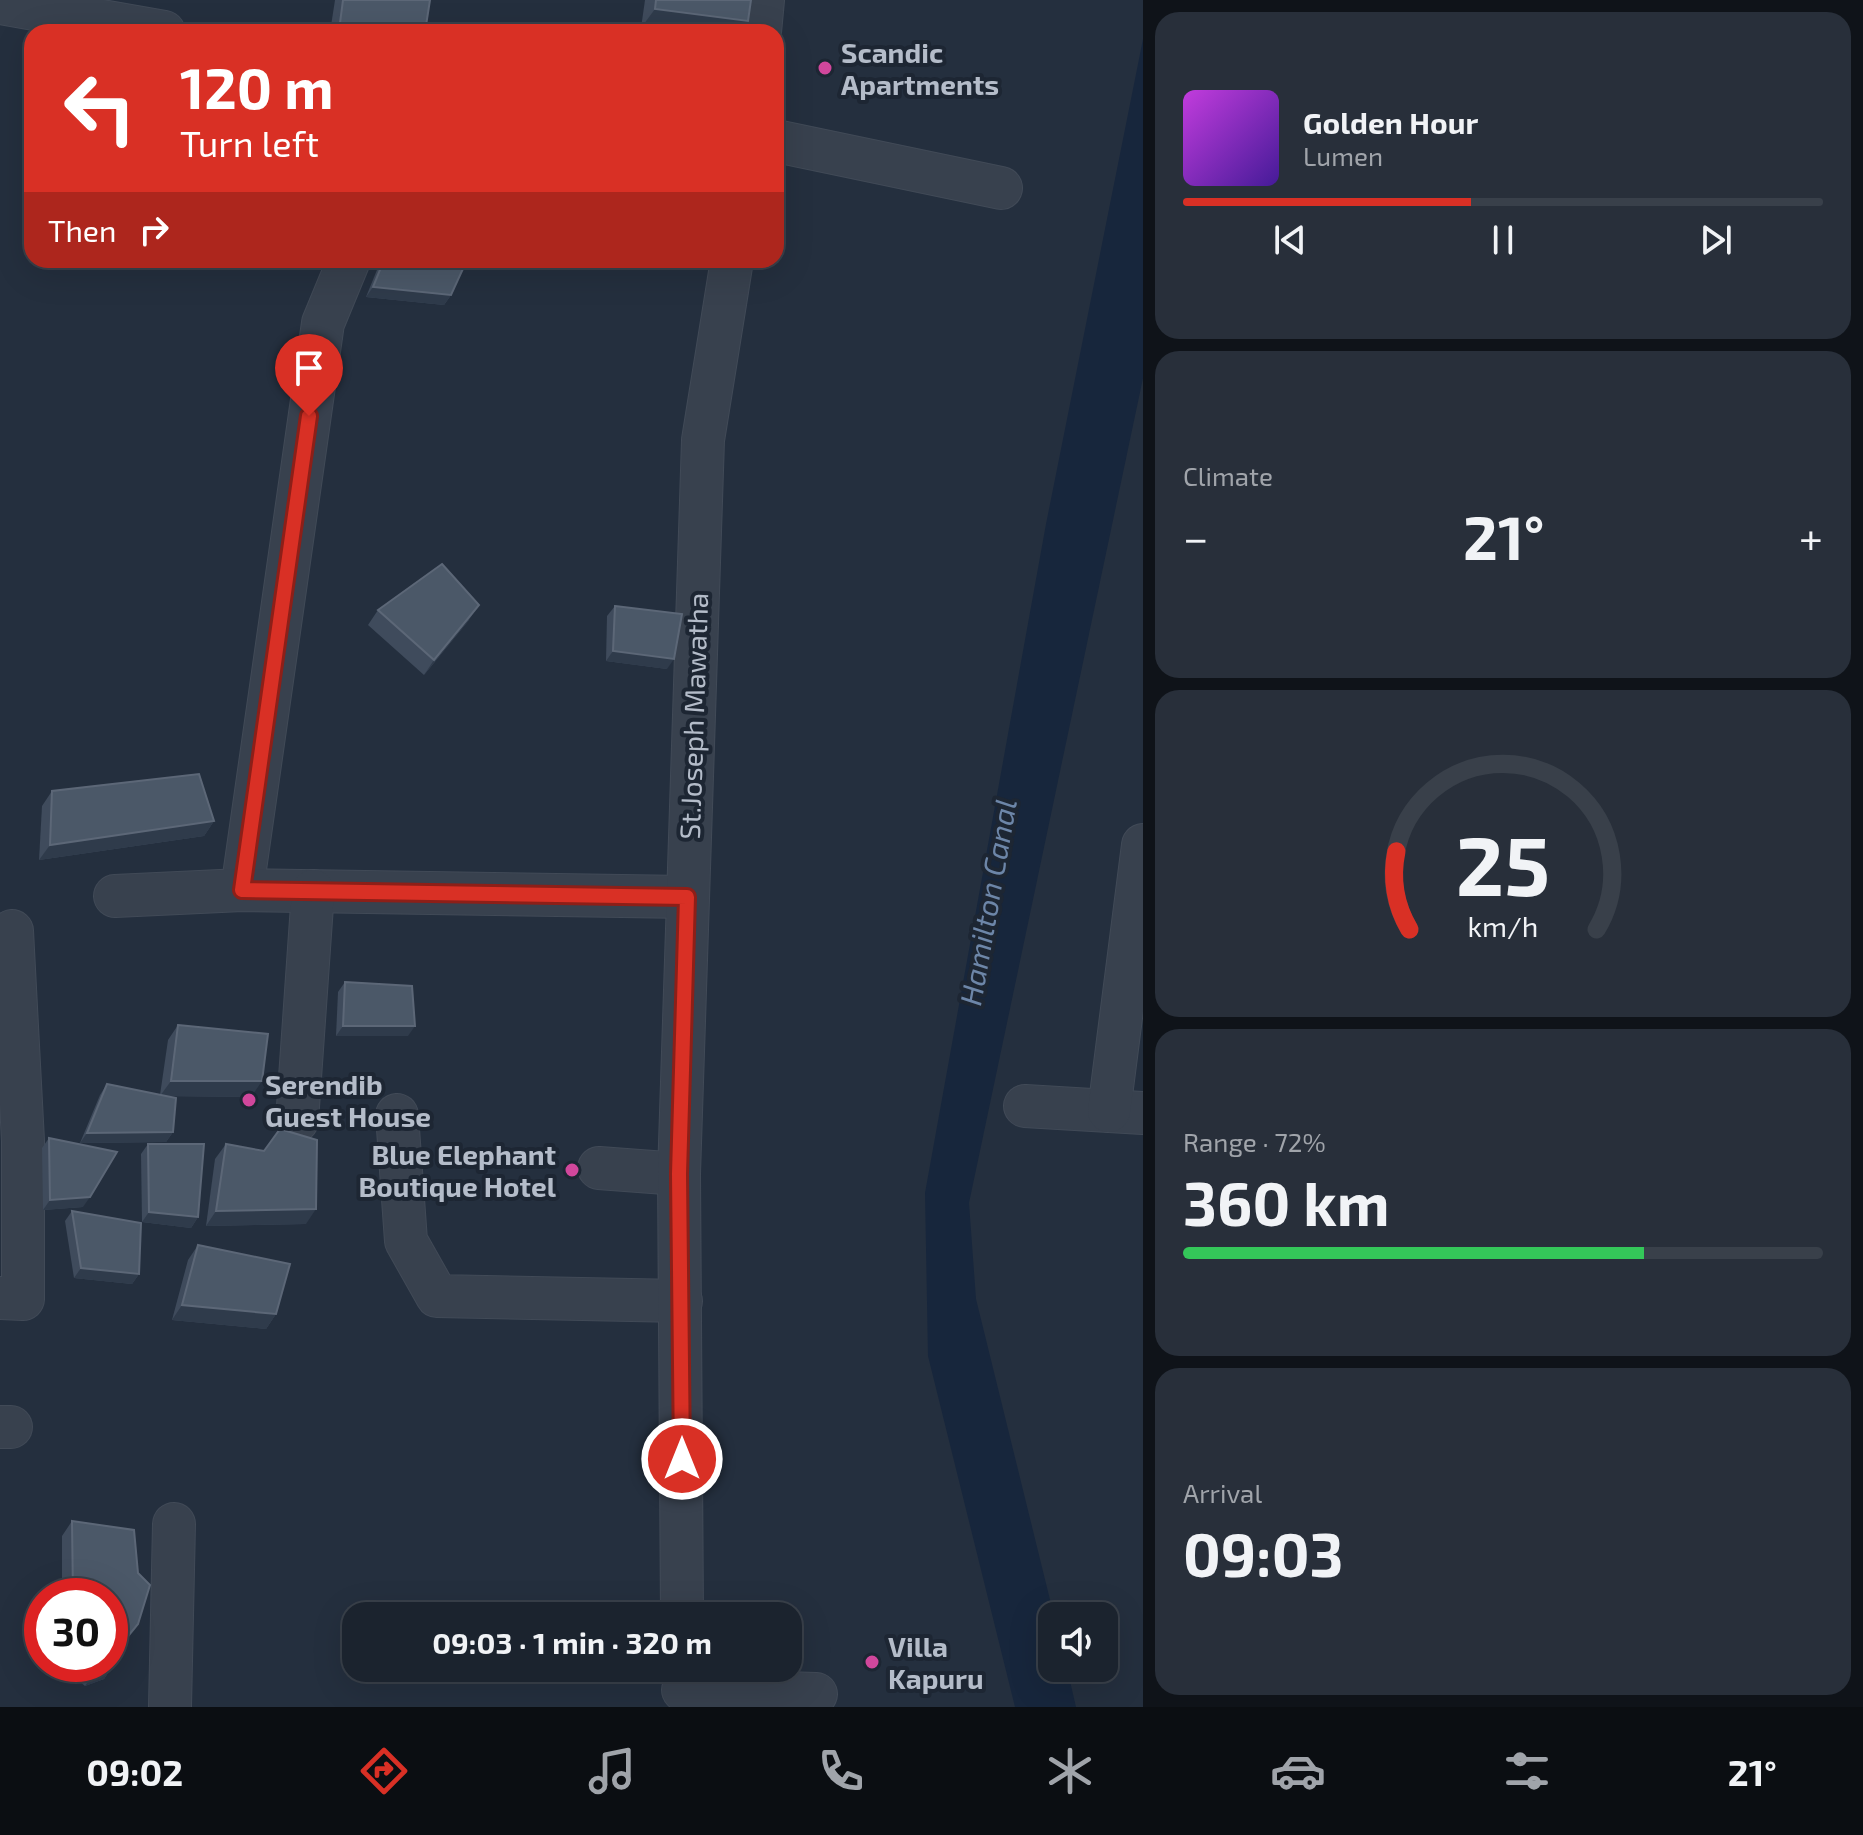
<!DOCTYPE html>
<meta charset="utf-8">
<style>
body{margin:0;font-family:"Exo 2",sans-serif;background:#282f3a;color:#f1f3f6;height:100vh;display:flex;flex-direction:column;font-size:30px;white-space:nowrap}
*{box-sizing:border-box;margin:0}
p{font-size:26px;color:#a0a4aa}
.icon{flex:none;width:44px;height:44px;fill:none;stroke:currentColor;stroke-width:2;stroke-linecap:round;stroke-linejoin:round}
.map{position:relative;flex:1;overflow:hidden}
.drawer{display:flex;flex-direction:column;gap:12px;padding:12px;background:#0f1319;width:720px}
.drawer>*{flex:none}
.banner{position:absolute;left:24px;top:24px;width:760px;height:244px;border-radius:24px;box-shadow:0 8px 32px #0002,0 0 0 2px #39404a;background:#d93025;color:#fff;overflow:hidden}
.tools{position:absolute;left:1038px;top:1602px;display:grid;gap:16px}
.tools a{display:grid;place-items:center;width:80px;height:80px;border-radius:16px;background:#1b232e;box-shadow:0 8px 32px #0002,0 0 0 2px #39404a;font-size:40px}
.speed{position:absolute;left:24px;top:1578px;display:flex;gap:16px;font-size:40px;font-weight:700;text-align:center}
.speed>*{display:grid;place-content:center;width:104px;height:104px;border-radius:50%;background:#1b232e;box-shadow:0 8px 32px #0002,0 0 0 2px #39404a;line-height:1}
.speed .limit{border:12px solid #d22;background:#fff;color:#111}
.pin{position:absolute;display:grid;place-items:center;width:68px;height:68px;color:#fff;margin:-82px -34px;border-radius:50% 50% 50% 0;rotate:-45deg;box-shadow:0 0 8px #0007}
.pin .icon{rotate:45deg}
.me{position:absolute;width:88px;margin:-44px;rotate:0deg;stroke-linejoin:round;filter:drop-shadow(0 0 6px #0008)}
.turn{display:flex;align-items:center;gap:28px;height:168px;padding:0 24px;font-size:36px}
.turn .icon{width:104px;height:104px;stroke-width:2.5}
.turn b{display:block;font-size:56px;line-height:68px}
.then{display:flex;align-items:center;height:76px;padding:0 24px;background:#0003;gap:16px;font-size:30px}
.big{font-size:60px;font-weight:700;line-height:1.1}
.drawer .tile{flex:1;display:flex;flex-direction:column;justify-content:center;gap:12px;min-width:0;padding:0 28px;border-radius:24px;background:#282f3a}
.drawer .dial{align-items:center;gap:0}
.dial svg{height:208px;overflow:visible;fill:none;stroke:#39404a;stroke-width:7;stroke-linecap:round;text-anchor:middle}
.dial text{fill:#f1f3f6;stroke:none}
.song{display:flex;align-items:center;gap:24px}
.cover{width:96px;height:96px;border-radius:12px;background:linear-gradient(135deg,hsl(290 70% 55%),hsl(260 70% 35%))}
.played{height:8px;border-radius:4px;background:linear-gradient(90deg,#d93025 45%,#39404a 45%)}
.keys{display:flex;justify-content:space-around;direction:ltr}
.heat{display:flex;justify-content:space-between;align-items:center;font-size:44px;direction:ltr}
.charge{height:12px;border-radius:6px;background:linear-gradient(90deg,#34c759 72%,#39404a 0)}
.trip{position:absolute;left:342px;top:1602px;width:460px;height:80px;border-radius:24px;background:#1b232e;box-shadow:0 8px 32px #0002,0 0 0 2px #39404a;font-weight:700;line-height:80px;text-align:center}
.menu{display:flex;height:128px;justify-content:space-around;align-items:center;background:#0b0e12;color:#a0a4aa}
.menu .icon{width:56px;height:56px}
.menu .current{color:#d93025}
.menu b{font-size:36px;color:#f1f3f6}
main{display:flex;flex:1;min-height:0}
.map>svg:first-child{display:block}
.water{fill:#17263c}
.lines{fill:none;stroke-linecap:round;stroke-linejoin:round}
.minor-casing{stroke:#414a57;stroke-width:44}
.minor{stroke:#38414e;stroke-width:42}
.wall{fill:#3f4b5c}
.shaded-wall{fill:#2f3b4b}
.building{fill:#4b5868;stroke:#5c6777;stroke-width:2}
.route-casing{stroke:#8d1f18;stroke-width:20}
.route{stroke:#d93025;stroke-width:14}
.hotel-dot{fill:#d1479c;stroke:#1d2633;stroke-width:3}
.labels{text-anchor:middle;dominant-baseline:central;stroke-width:8;stroke-linejoin:round;paint-order:stroke}
.poi-label{font-size:28px;font-weight:bold;fill:#b4bcc9;stroke:#1d2633;text-anchor:start}
.street-label{font-size:28px;fill:#b4bcc9;stroke:#1d2633}
.water-label{font-size:30px;font-style:italic;fill:#6d86a8;stroke:#1d2633}
</style>
<main>
<div class="map">
<svg width="1143" height="1707" viewBox="0 0 1143 1707">
<rect width="100%" height="100%" fill="#242f3e"/>
<polygon class="water" points="1143,39 1143,378 969,1203 976,1299 1054,1616 1052,1668 1067,1668 1076,1707 1015,1707 928,1356 925,1193 1046,524"/>
<g class="lines">
<g class="minor-casing">
<g id="minor">
<polyline points="0,3 164,32"/>
<polyline points="760,32 763,0"/>
<polyline points="776,141 1001,188"/>
<polyline points="242,890 323,323 349,260"/>
<polyline points="115,896 242,890 687,897"/>
<polyline points="1025,1106 1143,1113"/>
<polyline points="1109,1111 1143,845"/>
<polyline points="397,1115 406,1241 437,1296 681,1301"/>
<polyline points="297,1121 313,891"/>
<polyline points="599,1168 679,1174"/>
<polyline points="0,1298 23,1299 23,1141 12,931"/>
<polyline points="0,1427 11,1427"/>
<polyline points="682,1616 679,1174 703,440 732,260"/>
<polyline points="683,1690 816,1694"/>
<polyline points="170,1707 174,1524"/>
</g>
</g>
<use href="#minor" class="minor"/>
</g>
<g class="wall">
<polygon points="335,0 430,0 425,32 330,32"/>
<polygon points="645,0 751,0 641,28"/>
<polygon points="381,260 467,260 451,295 444,305 366,297"/>
<polygon points="615,606 667,669 606,661 607,616"/>
<polygon points="378,610 469,620 424,675 368,625"/>
<polygon points="52,791 214,821 204,836 39,860 42,806"/>
<polygon points="345,982 408,1036 336,1036 338,992"/>
<polygon points="178,1025 251,1097 165,1096 173,1132 166,1142 80,1143 100,1095 107,1084 160,1095 168,1040"/>
<polygon points="49,1138 83,1207 43,1210 42,1148"/>
<polygon points="148,1144 198,1217 191,1228 142,1222 141,1154"/>
<polygon points="226,1144 306,1224 206,1226 215,1159"/>
<polygon points="72,1211 139,1274 132,1284 74,1278 65,1221"/>
<polygon points="198,1245 276,1314 266,1329 172,1320 188,1260"/>
<polygon points="72,1521 138,1573 127,1639 119,1650 114,1664 104,1679 85,1686 63,1667 63,1664 110,1664 110,1596 62,1596 62,1536"/>
</g>
<g class="shaded-wall">
<polygon points="655,9 748,21 740,32 669,32 641,28"/>
<polygon points="340,23 396,32 333,32"/>
<polygon points="373,287 451,295 444,305 366,297"/>
<polygon points="479,605 469,620 424,675 434,660"/>
<polygon points="613,651 674,659 667,669 606,661"/>
<polygon points="214,821 204,836 39,860 50,845"/>
<polygon points="343,1026 415,1026 408,1036 336,1036"/>
<polygon points="171,1081 262,1081 251,1097 160,1096"/>
<polygon points="173,1132 166,1142 80,1143 87,1133"/>
<polygon points="90,1197 83,1207 43,1210 50,1200"/>
<polygon points="316,1209 306,1224 206,1226 216,1211"/>
<polygon points="149,1212 198,1217 191,1228 142,1222"/>
<polygon points="81,1268 139,1274 132,1284 74,1278"/>
<polygon points="182,1305 276,1314 266,1329 172,1320"/>
<polygon points="114,1664 104,1679 85,1686 95,1671"/>
</g>
<g class="building">
<polygon points="343,0 430,0 425,32 396,32 340,23"/>
<polygon points="656,0 751,0 748,21 655,9"/>
<polygon points="384,260 467,260 451,295 373,287"/>
<polygon points="442,564 479,605 434,660 378,610"/>
<polygon points="615,606 682,614 674,659 613,651"/>
<polygon points="199,774 214,821 50,845 52,791"/>
<polygon points="345,982 412,986 415,1026 343,1026"/>
<polygon points="178,1025 268,1034 262,1081 171,1081"/>
<polygon points="107,1084 176,1098 173,1132 87,1133"/>
<polygon points="280,1129 317,1140 316,1209 216,1211 226,1144 264,1151"/>
<polygon points="49,1138 117,1152 90,1197 50,1200"/>
<polygon points="148,1144 204,1144 198,1217 149,1212"/>
<polygon points="72,1211 141,1223 139,1274 81,1268"/>
<polygon points="198,1245 290,1264 276,1314 182,1305"/>
<polygon points="72,1521 134,1530 138,1573 150,1585 138,1624 120,1646 114,1664 95,1671 87,1664 110,1664 110,1596 73,1596"/>
</g>
<g class="lines">
<g class="route-casing">
<polyline id="route" points="309,416 242,890 687,897 679,1174 682,1459"/>
</g>
<use href="#route" class="route"/>
</g>
<g class="hotel-dot">
<circle cx="825" cy="68" r="8"/>
<circle cx="249" cy="1100" r="8"/>
<circle cx="572" cy="1170" r="8"/>
<circle cx="872" cy="1662" r="8"/>
</g>
<g class="labels">
<g class="poi-label">
<text x="841" y="52">Scandic<tspan x="841" dy="32">Apartments</tspan></text>
<text x="265" y="1084">Serendib<tspan x="265" dy="32">Guest House</tspan></text>
<text x="556" y="1154" text-anchor="end">Blue Elephant<tspan x="556" dy="32">Boutique Hotel</tspan></text>
<text x="888" y="1646">Villa<tspan x="888" dy="32">Kapuru</tspan></text>
</g>
<g class="street-label">
<text transform="translate(693 716) rotate(-88)">St.Joseph Mawatha</text>
</g>
<g class="water-label">
<text transform="translate(987 902) rotate(-80)">Hamilton Canal</text>
</g>
</g>
</svg>
<div class="tools">
<a><svg class="icon" aria-label="sound" viewBox="0 0 24 24"><path d="M4 9h4l5-4v14l-5-4H4zM17 9q2 3 0 6"/></svg></a>
</div>
<div class="speed"><div class="limit">30</div></div>
<div class="pin" style="left:309px;top:416px;background:#d93025"><svg class="icon" aria-label="arrive" viewBox="0 0 24 24"><path d="M6 21V4h12l-3 4 3 4H6"/></svg></div>
<svg class="me" style="left:682px;top:1459px" viewBox="-20 -20 40 40"><circle r="17" fill="#d93025" stroke="#fff" stroke-width="3"/><path d="M0-11L8 9 0 5-8 9z" fill="#fff"/></svg>
<div class="trip">09:03 · 1 min · 320 m</div>
<div class="banner">
<div class="turn"><svg class="icon" aria-label="left" viewBox="0 0 24 24"><path d="M17 20v-9H6M10 6l-5 5 5 5"/></svg><div><b>120 m</b>Turn left</div></div>
<div class="then">Then<svg class="icon" aria-label="right" viewBox="0 0 24 24"><path d="M7 20v-9h11M14 6l5 5-5 5"/></svg></div>
</div>
</div>
<section class="drawer">
<div class="tile">
<div class="song"><i class="cover"></i><div><b>Golden Hour</b><p>Lumen</p></div></div>
<div class="played"></div>
<div class="keys"><svg class="icon" aria-label="previous" viewBox="0 0 24 24"><path d="M18 5L8 12l10 7zM5 5v14"/></svg><svg class="icon" aria-label="pause" viewBox="0 0 24 24"><path d="M8 5v14M16 5v14"/></svg><svg class="icon" aria-label="next" viewBox="0 0 24 24"><path d="M6 5l10 7-10 7zM19 5v14"/></svg></div>
</div>
<div class="tile"><p>Climate</p>
<div class="heat"><a>−</a><b class="big">21°</b><a>+</a></div>
</div>
<div class="tile dial"><svg viewBox="0 0 100 80">
<path d="M14 69A42 42 0 1 1 86 69"/>
<path d="M14 69A42 42 0 0 1 9 39" stroke="#d93025"/>
<text x="50" y="56" font-size="32" font-weight="700">25</text>
<text x="50" y="72" font-size="11">km/h</text>
</svg></div>
<div class="tile"><p>Range · 72%</p><b class="big">360 km</b><div class="charge"></div></div>
<div class="tile"><p>Arrival</p><b class="big">09:03</b></div>
</section>
</main>
<nav class="menu">
<b>09:02</b>
<svg class="icon current" aria-label="directions" viewBox="0 0 24 24"><path d="M12 3l9 9-9 9-9-9zM9 14v-3h6M13 9l2 2-2 2"/></svg>
<svg class="icon" aria-label="music" viewBox="0 0 24 24"><path d="M9 18V5l10-2v13"/><circle cx="6" cy="18" r="3"/><circle cx="16" cy="16" r="3"/></svg>
<svg class="icon" aria-label="phone" viewBox="0 0 24 24"><path d="M5 4h4l2 5-3 2q2 4 5 5l2-3 5 2v4C11 20 4 13 5 4z"/></svg>
<svg class="icon" aria-label="climate" viewBox="0 0 24 24"><path d="M12 3v18M4 7l16 10M4 17L20 7"/></svg>
<svg class="icon" aria-label="car" viewBox="0 0 24 24"><path d="M5 17H2v-5l4-1 3-4h7l3 4 3 1v5h-3M9 17h6M6 11h13"/><circle cx="7" cy="17" r="2"/><circle cx="17" cy="17" r="2"/></svg>
<svg class="icon" aria-label="filters" viewBox="0 0 24 24"><path d="M4 7h16M4 17h16"/><circle cx="9" cy="7" r="2"/><circle cx="15" cy="17" r="2"/></svg>
<b>21°</b>
</nav>
